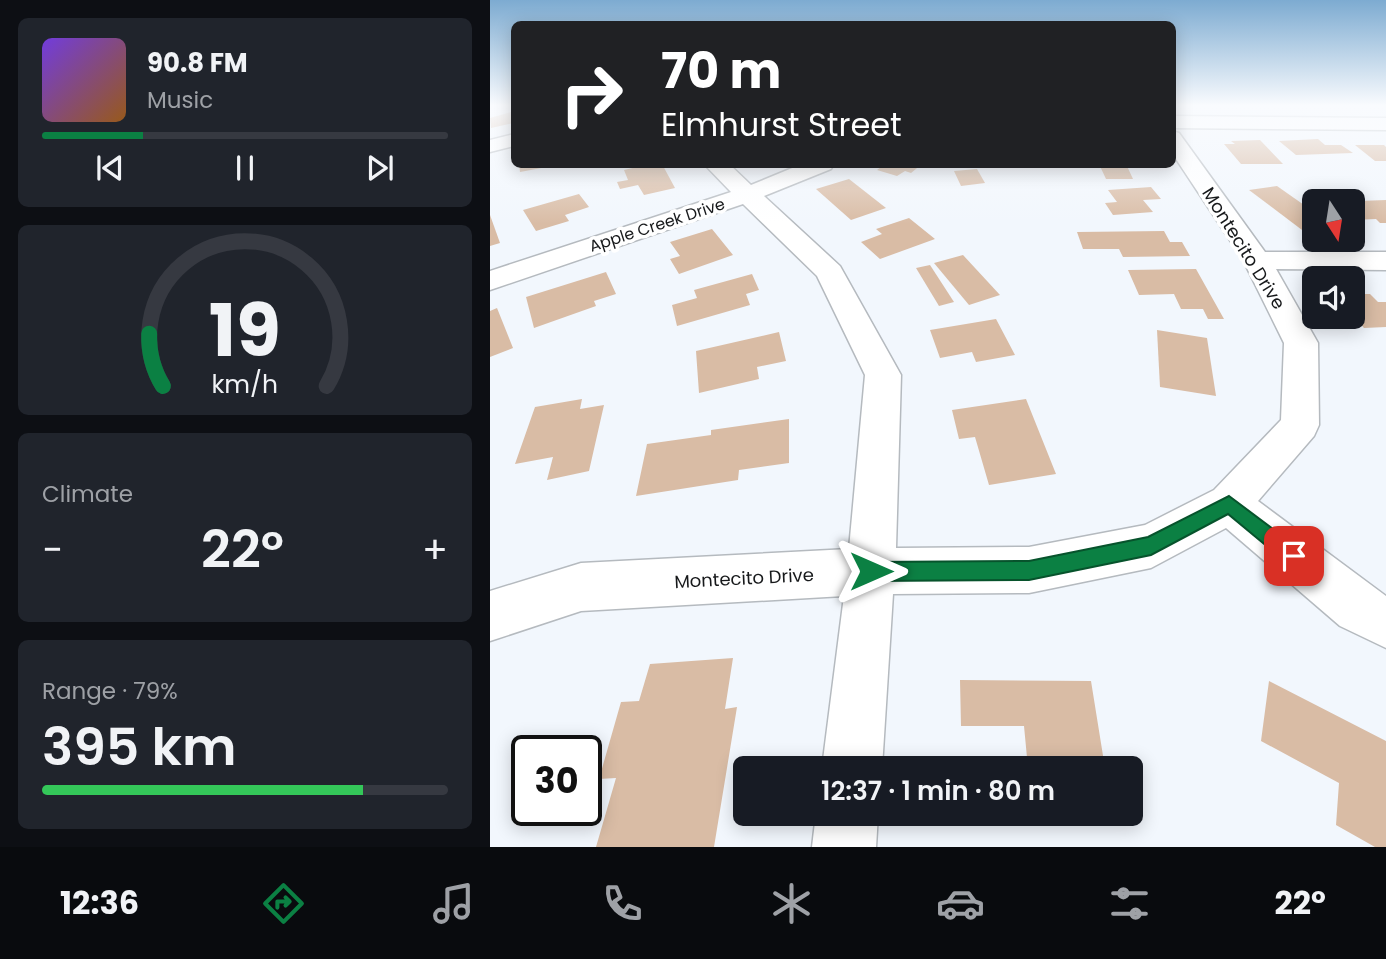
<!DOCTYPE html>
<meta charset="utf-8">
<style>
body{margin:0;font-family:Poppins,sans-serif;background:#20242c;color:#f1f3f6;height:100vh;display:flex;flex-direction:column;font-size:26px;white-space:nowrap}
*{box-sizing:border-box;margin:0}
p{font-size:23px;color:#9ea1a6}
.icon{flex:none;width:38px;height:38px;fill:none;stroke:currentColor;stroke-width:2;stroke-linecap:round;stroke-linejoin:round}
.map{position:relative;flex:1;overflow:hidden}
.drawer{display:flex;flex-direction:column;gap:18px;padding:18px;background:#0d0f14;width:490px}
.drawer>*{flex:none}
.guide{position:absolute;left:21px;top:21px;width:665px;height:147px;border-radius:10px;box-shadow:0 4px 18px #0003;background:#202124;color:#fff;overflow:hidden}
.needle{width:46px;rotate:168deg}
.fabs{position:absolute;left:812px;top:189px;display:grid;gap:14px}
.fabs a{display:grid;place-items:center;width:63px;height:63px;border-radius:10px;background:#171b24;box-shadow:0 4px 18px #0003;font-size:35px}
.speed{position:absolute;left:21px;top:735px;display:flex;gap:14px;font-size:35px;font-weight:700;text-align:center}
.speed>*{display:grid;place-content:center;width:91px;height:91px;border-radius:50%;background:#171b24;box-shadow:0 4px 18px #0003;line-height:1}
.speed .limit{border:4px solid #111;border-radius:10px;background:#fff;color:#111}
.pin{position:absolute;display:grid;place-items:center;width:60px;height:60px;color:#fff;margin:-30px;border-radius:14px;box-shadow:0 4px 10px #0006}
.me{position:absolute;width:77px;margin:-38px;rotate:90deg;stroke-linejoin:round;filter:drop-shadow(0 0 5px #0008)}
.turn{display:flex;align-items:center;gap:24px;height:147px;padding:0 35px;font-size:32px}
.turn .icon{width:91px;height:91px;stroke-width:2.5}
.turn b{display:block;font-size:49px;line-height:60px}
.big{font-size:52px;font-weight:600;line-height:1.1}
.drawer .widget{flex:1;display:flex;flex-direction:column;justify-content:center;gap:10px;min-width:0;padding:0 24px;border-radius:10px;background:#20242c}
.drawer .dial{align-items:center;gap:0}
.dial svg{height:182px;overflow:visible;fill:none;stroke:#363941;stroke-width:7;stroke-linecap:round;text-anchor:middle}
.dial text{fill:#f1f3f6;stroke:none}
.song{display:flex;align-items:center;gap:21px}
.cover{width:84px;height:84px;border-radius:10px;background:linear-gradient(135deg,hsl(260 70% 55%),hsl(30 70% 35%))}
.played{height:7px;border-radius:4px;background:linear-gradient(90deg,#0b8043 25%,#363941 25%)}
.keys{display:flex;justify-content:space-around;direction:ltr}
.heat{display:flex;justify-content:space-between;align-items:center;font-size:38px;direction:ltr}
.charge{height:10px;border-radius:5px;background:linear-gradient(90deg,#34c759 79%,#363941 0)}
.trip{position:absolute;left:243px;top:756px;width:410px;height:70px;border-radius:10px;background:#171b24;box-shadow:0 4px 18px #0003;font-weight:600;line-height:70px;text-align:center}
.tab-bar{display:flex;height:112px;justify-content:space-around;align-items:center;background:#090b0e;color:#9ea1a6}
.tab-bar .icon{width:49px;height:49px}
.tab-bar .selected{color:#0b8043}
.tab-bar b{font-size:32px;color:#f1f3f6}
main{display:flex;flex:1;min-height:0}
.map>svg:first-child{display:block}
.building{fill:#d9bca5}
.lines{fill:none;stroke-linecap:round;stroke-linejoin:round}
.minor-casing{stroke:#b5babf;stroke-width:3}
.minor{fill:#fff;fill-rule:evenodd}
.route{fill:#0b8043;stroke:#07532c;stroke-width:2}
.labels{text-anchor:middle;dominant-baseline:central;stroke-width:7;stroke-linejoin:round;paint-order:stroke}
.far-street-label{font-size:16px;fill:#17191b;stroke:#fff}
.street-label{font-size:18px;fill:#17191b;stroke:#fff}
</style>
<main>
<section class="drawer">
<div class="widget">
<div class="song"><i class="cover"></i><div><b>90.8 FM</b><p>Music</p></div></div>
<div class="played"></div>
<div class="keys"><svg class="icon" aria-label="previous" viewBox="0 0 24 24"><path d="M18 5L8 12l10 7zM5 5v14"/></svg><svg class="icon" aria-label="pause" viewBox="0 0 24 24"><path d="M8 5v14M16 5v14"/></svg><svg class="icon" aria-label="next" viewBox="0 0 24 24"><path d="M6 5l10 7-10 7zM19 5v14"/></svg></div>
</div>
<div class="widget dial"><svg viewBox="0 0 100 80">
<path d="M14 69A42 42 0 1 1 86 69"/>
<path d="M14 69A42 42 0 0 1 8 46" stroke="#0b8043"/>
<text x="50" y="56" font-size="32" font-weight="700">19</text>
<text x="50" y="72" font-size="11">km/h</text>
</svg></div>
<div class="widget"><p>Climate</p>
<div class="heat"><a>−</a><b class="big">22°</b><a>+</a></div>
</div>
<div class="widget"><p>Range · 79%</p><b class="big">395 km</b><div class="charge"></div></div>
</section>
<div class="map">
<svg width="896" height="847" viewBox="0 0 896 847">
<rect width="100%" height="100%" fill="#f2f7fd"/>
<g class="building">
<polygon points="24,111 24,123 1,128 0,118"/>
<polygon points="828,139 835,145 851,145 863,153 806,155 789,141"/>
<polygon points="770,140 793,164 751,164 734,144 745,144 741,141"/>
<polygon points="865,145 894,145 896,147 896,161 885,161"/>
<polygon points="29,164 62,164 62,166 30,172"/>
<polygon points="160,164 172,164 185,188 154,195 148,185 130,189 127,182 138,180 134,170"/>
<polygon points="395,164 432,164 421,173 415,171 407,176 387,170"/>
<polygon points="609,164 636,164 643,179 616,179"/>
<polygon points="487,169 495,183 471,186 464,171"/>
<polygon points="359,179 396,208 361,220 326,189"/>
<polygon points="787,186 824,212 824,231 816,233 759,190"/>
<polygon points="661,187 671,199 653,200 663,212 623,215 615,203 627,202 618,190"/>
<polygon points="89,194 99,207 75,215 79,221 46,231 33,210"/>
<polygon points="896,200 896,223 890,223 886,219 863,220 863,204 873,204 869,201"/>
<polygon points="0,215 10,243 0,246"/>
<polygon points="419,218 445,239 390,259 371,242 392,234 386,229"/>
<polygon points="222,229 243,255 189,274 180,259 190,256 180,242"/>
<polygon points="674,231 680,242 692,242 700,256 633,257 629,249 593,249 587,232"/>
<polygon points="473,255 510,295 479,305 444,263"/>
<polygon points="440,265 464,302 449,306 426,268"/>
<polygon points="706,269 734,319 718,319 713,309 691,309 684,294 649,295 638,270"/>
<polygon points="116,272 126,294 104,301 106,306 44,328 36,297"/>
<polygon points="262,274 269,290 256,294 260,305 187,326 182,305 207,298 204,290"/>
<polygon points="863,294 880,294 888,302 896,302 896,327 874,328 863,316"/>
<polygon points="7,308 23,348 0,357 0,311"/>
<polygon points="506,319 525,355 486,362 482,352 450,358 440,330"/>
<polygon points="667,330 717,338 726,396 670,387"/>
<polygon points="289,332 296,361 267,367 269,379 209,393 206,351"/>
<polygon points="92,399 90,409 114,405 99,471 57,480 63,457 25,464 45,407"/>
<polygon points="536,399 566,474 499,485 485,437 469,439 462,410"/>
<polygon points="299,419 299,463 249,470 248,480 146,496 157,444 221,435 221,430"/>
<polygon points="243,658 235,709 247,707 224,847 106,847 126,778 109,779 131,702 149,701 160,664"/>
<polygon points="470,680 601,681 615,768 538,768 534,726 471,726"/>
<polygon points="779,681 896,741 896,847 885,847 846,825 849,783 771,741"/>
</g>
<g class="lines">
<g class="minor-casing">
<g id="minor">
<polygon points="682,116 896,118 896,130 682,128"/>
<polygon points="682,131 689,133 775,252 896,252 896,270 786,269 828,343 829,425 824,436 768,501 896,596 896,648 850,626 736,528 661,568 539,593 403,594 392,768 332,768 354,596 91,611 0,641 0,591 91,563 359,549 375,375 327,276 253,204 0,290 0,271 241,192 214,164 239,164 261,185 312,164 344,164 341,169 274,196 350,266 411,375 406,548 539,547 655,525 724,490 791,420 794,343 753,260 682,153"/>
<polygon points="24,134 24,146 0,152 0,140"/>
<polygon points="326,814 388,814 386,847 322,847"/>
</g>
</g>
<use href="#minor" class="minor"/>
</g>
<linearGradient id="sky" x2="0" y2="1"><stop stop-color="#7dabd1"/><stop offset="0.47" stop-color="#f9fbfe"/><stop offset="1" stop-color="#f9fbfe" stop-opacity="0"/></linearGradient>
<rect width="896" height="224" fill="url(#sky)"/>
<polygon class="route" points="739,496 811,550 814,556 811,563 804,565 797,563 738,514 661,555 539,580 381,581 374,578 371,571 374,564 381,562 539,561 658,537"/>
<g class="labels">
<g class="far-street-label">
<text transform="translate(167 225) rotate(-18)">Apple Creek Drive</text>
</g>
<g class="street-label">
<text transform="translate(754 248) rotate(58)">Montecito Drive</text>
<text transform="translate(254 578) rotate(-3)">Montecito Drive</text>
</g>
</g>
</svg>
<div class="fabs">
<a><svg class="needle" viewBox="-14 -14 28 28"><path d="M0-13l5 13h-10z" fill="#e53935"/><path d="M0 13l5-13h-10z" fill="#9ea1a6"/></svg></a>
<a><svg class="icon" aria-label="sound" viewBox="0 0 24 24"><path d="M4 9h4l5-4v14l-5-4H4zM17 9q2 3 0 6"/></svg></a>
</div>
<div class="speed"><div class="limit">30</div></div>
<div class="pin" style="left:804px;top:556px;background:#d93025"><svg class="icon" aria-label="arrive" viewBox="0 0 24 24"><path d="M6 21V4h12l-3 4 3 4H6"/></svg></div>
<svg class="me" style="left:381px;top:571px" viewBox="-20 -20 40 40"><path d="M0-17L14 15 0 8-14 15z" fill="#0b8043" stroke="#fff" stroke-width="4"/></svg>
<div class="trip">12:37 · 1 min · 80 m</div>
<div class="guide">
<div class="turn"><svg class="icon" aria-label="right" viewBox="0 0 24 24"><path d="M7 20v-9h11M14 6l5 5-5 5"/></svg><div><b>70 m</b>Elmhurst Street</div></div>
</div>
</div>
</main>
<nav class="tab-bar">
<b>12:36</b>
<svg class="icon selected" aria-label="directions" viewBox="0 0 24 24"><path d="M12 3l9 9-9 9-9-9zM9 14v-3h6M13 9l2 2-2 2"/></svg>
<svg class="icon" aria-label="music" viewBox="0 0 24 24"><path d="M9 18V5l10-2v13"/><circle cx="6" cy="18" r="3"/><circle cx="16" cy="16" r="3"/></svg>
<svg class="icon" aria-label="phone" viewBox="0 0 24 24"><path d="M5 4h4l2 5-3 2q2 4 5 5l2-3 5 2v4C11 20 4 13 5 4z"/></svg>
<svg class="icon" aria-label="climate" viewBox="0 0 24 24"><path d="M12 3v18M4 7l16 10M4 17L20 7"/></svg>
<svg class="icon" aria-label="car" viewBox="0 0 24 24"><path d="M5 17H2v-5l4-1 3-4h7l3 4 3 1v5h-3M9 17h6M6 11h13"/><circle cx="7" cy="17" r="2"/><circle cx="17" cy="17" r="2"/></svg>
<svg class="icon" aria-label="filters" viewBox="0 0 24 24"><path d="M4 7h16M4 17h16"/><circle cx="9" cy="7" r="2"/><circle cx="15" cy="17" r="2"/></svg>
<b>22°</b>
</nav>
